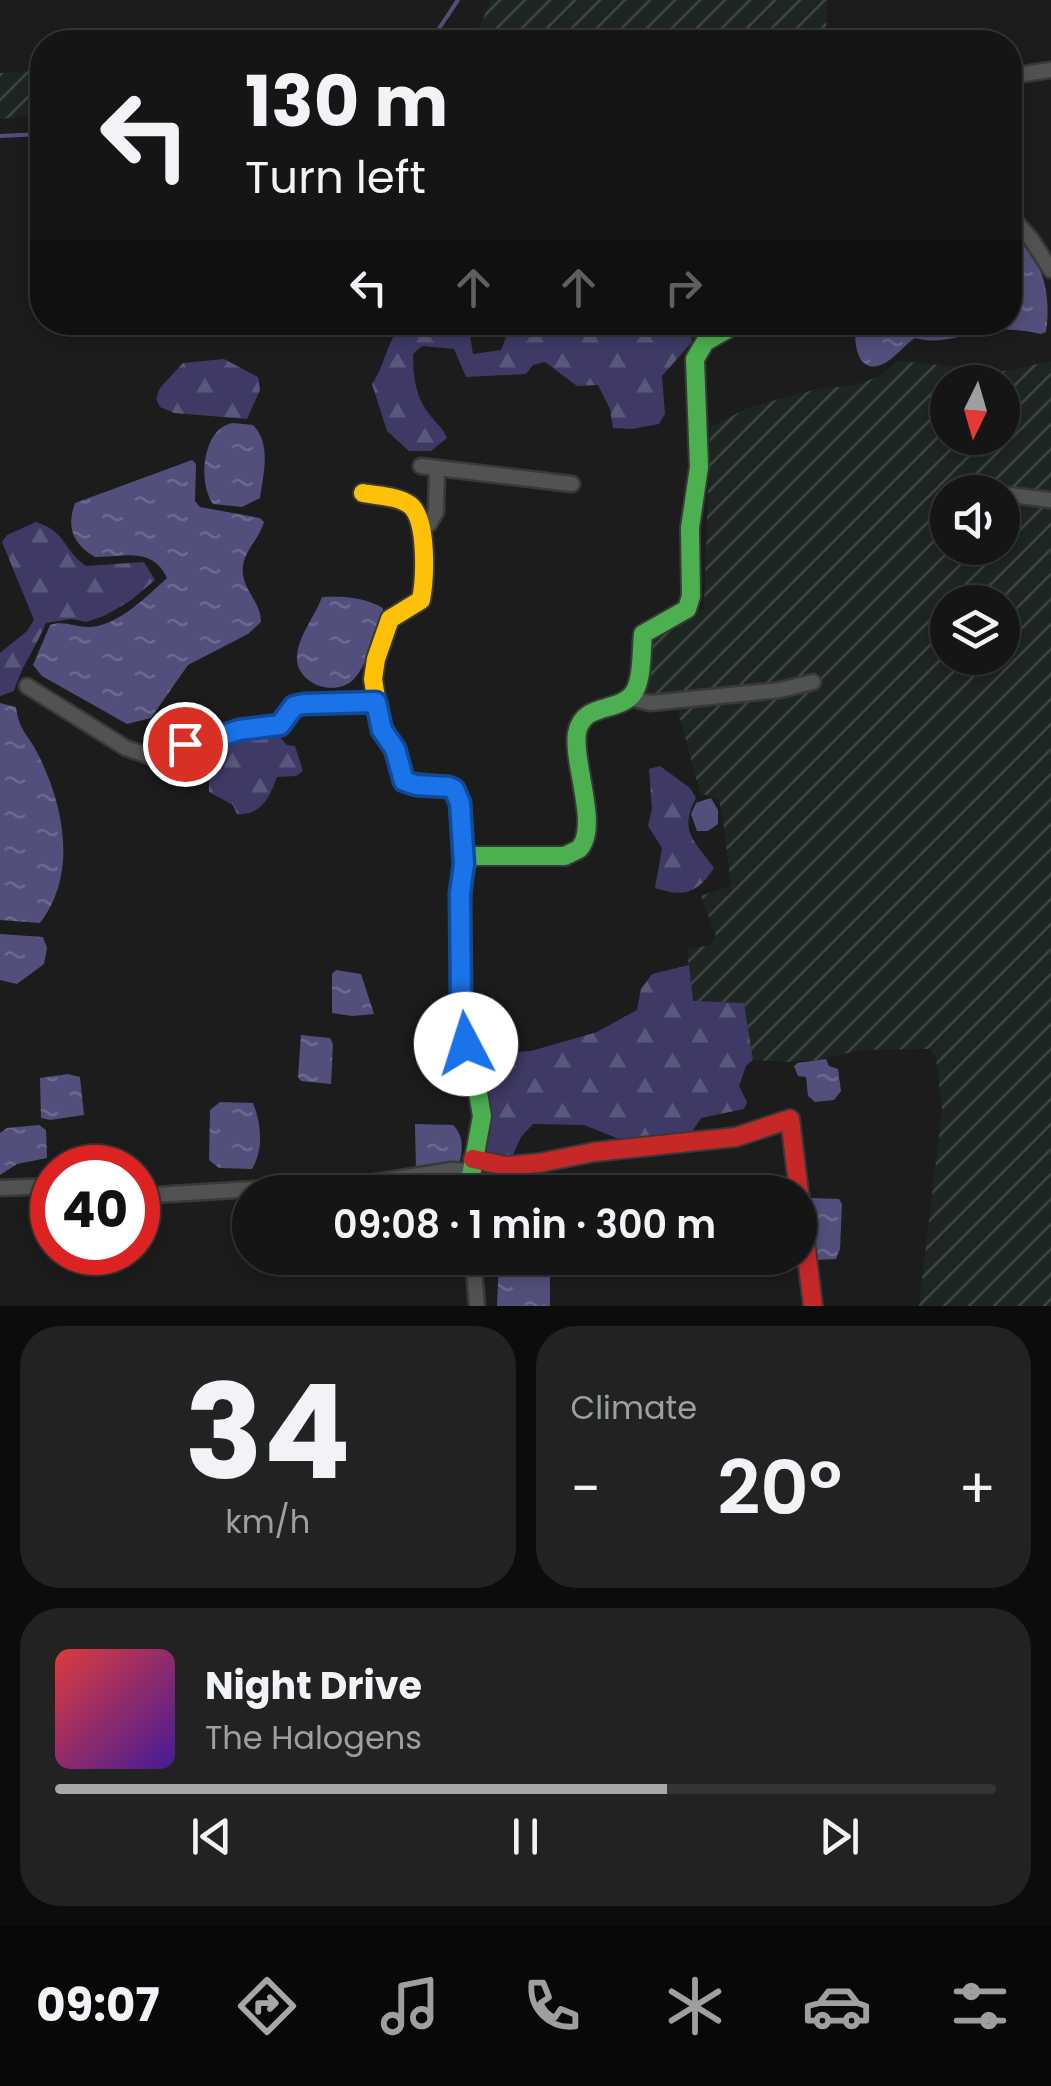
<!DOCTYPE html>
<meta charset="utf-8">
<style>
body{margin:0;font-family:Poppins,sans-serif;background:#212222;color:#f1f3f6;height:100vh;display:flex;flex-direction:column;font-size:38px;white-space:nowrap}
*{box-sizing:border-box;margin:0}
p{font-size:32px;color:#9d9fa0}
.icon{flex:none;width:55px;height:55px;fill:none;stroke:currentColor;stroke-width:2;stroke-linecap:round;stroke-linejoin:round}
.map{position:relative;height:1306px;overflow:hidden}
.sheet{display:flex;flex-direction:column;gap:20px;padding:20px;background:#0b0c0b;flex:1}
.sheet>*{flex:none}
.banner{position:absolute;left:30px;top:30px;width:992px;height:305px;border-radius:40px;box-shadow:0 5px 15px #0003,0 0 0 2px #333434;background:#141514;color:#f1f3f6;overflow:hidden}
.needle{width:65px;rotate:185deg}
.fabs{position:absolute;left:930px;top:365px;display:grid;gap:20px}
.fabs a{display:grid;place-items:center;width:90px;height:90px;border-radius:50%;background:#141514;box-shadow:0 5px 15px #0003,0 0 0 2px #333434;font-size:50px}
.speed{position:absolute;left:30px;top:1145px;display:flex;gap:20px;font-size:50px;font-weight:700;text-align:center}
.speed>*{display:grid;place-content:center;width:130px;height:130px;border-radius:50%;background:#141514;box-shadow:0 5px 15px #0003,0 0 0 2px #333434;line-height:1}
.speed .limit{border:15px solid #d22;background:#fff;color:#111}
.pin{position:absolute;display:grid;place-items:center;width:85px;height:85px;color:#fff;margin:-42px;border:5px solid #fff;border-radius:50%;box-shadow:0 2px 10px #0007}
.me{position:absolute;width:110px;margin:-55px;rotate:355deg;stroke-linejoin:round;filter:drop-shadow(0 0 8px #0008)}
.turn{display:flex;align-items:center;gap:35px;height:210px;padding:0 50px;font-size:45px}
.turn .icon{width:130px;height:130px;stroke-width:2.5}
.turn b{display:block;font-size:70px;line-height:85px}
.lanes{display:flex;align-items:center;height:95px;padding:0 50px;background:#0003;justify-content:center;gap:50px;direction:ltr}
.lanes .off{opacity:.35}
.big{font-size:75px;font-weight:600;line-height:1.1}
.sheet .card{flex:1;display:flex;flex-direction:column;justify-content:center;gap:15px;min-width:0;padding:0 35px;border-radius:40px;background:#212222}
.sheet .dial{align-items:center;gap:0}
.dial b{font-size:130px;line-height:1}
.song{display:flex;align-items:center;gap:30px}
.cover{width:120px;height:120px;border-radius:15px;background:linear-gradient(135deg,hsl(0 70% 55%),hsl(260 70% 35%))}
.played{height:10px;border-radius:5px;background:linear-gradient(90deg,#a6a8a7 65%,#333434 65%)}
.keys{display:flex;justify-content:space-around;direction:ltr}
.heat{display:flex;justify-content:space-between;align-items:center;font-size:55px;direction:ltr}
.sheet .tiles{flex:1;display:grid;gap:20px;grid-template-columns:1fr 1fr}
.card:last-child{grid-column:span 2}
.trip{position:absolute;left:232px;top:1175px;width:585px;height:100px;border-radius:50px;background:#141514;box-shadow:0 5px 15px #0003,0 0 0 2px #333434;font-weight:600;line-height:100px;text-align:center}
.tabs{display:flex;height:160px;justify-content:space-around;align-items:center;background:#080808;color:#9d9fa0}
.tabs .icon{width:70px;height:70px}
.tabs .selected{color:#a6a8a7}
.tabs b{font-size:45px;color:#f1f3f6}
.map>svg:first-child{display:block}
.industrial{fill:url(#industrial-furrows);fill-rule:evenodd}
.forest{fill:url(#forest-firs)}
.water{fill:url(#water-ripples)}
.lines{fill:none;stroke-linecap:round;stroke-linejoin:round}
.stream{stroke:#534f7d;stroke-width:4}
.street-casing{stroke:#383938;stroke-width:19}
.fast-casing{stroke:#383938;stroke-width:22}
.slow-casing{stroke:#383938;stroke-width:22}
.jam-casing{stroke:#383938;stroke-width:22}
.street{stroke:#515352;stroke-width:14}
.fast{stroke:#4caf50;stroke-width:18}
.slow{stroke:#ffc107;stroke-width:18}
.jam{stroke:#c62828;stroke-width:18}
.route-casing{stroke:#114b97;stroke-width:25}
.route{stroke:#1a73e8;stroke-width:18}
</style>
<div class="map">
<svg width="1051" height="1306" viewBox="0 0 1051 1306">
<defs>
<pattern id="industrial-furrows" width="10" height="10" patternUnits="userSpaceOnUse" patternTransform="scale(2.5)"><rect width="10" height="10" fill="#1e2621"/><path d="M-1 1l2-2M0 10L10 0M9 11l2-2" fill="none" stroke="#3f4642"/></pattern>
<pattern id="forest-firs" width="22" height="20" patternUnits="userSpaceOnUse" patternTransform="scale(2.5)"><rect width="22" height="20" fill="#3e3a65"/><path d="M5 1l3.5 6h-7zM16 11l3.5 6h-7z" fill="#5a577c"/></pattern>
<pattern id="water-ripples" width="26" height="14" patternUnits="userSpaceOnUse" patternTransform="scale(2.5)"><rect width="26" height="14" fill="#534f7d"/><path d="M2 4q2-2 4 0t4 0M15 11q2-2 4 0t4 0" fill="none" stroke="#6c6990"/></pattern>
</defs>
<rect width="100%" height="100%" fill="#1b1c1b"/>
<g class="industrial">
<polygon points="491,0 827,0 826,42 473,42"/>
<polygon points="42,70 42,114 0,119 0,73"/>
<path d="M 897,361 L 1004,371 L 1051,361 L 1051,1306 L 919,1306 L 942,1110 L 936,1059 L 930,1049 L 860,1050 L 819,1060 L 786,1062 L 753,1060 L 744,1003 L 692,1002 L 687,948 L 709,946 L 716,936 L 701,896 L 731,885 L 724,828 L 719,799 L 700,793 L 677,707 L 646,707 L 643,690 L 648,633 L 691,611 L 704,609 L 710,427 L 750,407 L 817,389 L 856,385 L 882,375 ZM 948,382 L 1002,382 L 1002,438 L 948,438 ZM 948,492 L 1002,492 L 1002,548 L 948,548 ZM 948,602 L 1002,602 L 1002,658 L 948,658 Z"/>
</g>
<g class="forest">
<path d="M 464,323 L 468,324 L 473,354 L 501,350 L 506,337 L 545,329 L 560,335 L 607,325 L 684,325 L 691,332 L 692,342 L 662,376 L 665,414 L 659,424 L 632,429 L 613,428 L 610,409 L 598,385 L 577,386 L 545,362 L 533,365 L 526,374 L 466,377 L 454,349 L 422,346 L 413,354 C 413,374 415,395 427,411 C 434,422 442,426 447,438 L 431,451 L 409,451 L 387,431 L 372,384 C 386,364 386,340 404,323 Z"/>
<polygon points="224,359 258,377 260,390 247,419 174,413 160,407 156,399 160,388 183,363"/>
<path d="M 36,522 C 67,532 62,549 86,566 L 144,562 L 155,580 L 130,601 L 104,616 L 86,622 L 71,619 L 46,623 C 36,647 21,667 14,691 L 0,696 L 0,653 L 27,631 L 34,620 L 2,542 L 7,535 Z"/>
<path d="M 248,734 L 278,735 L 287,745 L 295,746 L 303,771 L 296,776 L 277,777 C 270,797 261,816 237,814 L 233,805 L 209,792 C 209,753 205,741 248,734 Z"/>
<path d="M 660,766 L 690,788 L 696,798 C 678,831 695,841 714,868 C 698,893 684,898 655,888 L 662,848 L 648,826 L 652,809 L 649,769 Z"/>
<polygon points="689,965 693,1001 744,1003 753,1060 746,1066 739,1086 747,1102 744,1109 701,1118 693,1130 698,1145 632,1144 584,1125 533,1124 521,1137 513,1155 491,1158 482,1147 489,1108 487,1065 501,1053 531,1051 597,1032 637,1010 641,989 652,974"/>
</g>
<g class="water">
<path d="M 1014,238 C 1045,259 1051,297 1046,332 L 1041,334 C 1023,330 1005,328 986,331 C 962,335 939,345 915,338 C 906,344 900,352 891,359 C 861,382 851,347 857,323 L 1010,322 L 1010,241 Z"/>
<path d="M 233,423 L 253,425 C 272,444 263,475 260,498 L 242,507 L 213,504 C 197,482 203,427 233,423 Z"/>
<path d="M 192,460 L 196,464 L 195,501 L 200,507 L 260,518 L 264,522 C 259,541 240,553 243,575 C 246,593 261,603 261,622 L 248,634 L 188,665 L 151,718 L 127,724 L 42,676 L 33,665 L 50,625 C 64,620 76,628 91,627 C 119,625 147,596 167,578 C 153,546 122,557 95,557 C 73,544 66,528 75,503 Z"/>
<path d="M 322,597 C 344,596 364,597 383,608 C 382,624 365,669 353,680 C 334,698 294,683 297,655 C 299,635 315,616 322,597 Z"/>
<path d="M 0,703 L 16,707 C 19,731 28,734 38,754 C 64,806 78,874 40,923 L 0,920 Z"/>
<polygon points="711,798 718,810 718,824 708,831 697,831 691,814 696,803"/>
<polygon points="0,934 43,937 47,948 44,964 17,984 0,980"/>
<polygon points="336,970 361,974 374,1014 352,1016 332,1013 332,974"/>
<polygon points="301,1035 330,1038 333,1044 331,1084 301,1081 298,1077"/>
<polygon points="826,1059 829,1066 838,1069 841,1091 834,1100 815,1102 808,1096 806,1077 798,1076 794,1066 798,1063"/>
<polygon points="68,1074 80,1077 84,1115 50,1120 41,1118 40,1078"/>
<path d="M 220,1102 L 253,1103 C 261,1123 264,1149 252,1169 L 219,1168 L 209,1160 L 210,1110 Z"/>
<path d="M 415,1124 L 453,1125 C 464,1136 463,1150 459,1164 L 416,1170 Z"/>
<polygon points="39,1125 46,1130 47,1158 17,1164 0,1175 0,1133 7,1128"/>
<polygon points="812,1198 839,1199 842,1204 840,1249 836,1259 815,1260 810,1199"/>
<polygon points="499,1258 550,1258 550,1306 497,1306"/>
</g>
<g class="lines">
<g class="stream">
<polyline points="430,42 458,0"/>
<polyline points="0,136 42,134"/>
</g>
<g class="street-casing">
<g id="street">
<polyline points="1010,76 1051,70"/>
<polyline points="1010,215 1031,239 1051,270"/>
<polyline points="421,466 572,484"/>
<polyline points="1002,494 1051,500"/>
<polyline points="420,525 429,524 436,512 437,469"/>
<polyline points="27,686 126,748 152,757 224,733 279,725 294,707 376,702"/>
<polyline points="630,698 650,703 780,690 813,682"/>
<polyline points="0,1188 52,1186"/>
<polyline points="138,1196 253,1189 337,1188 452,1170 467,1171"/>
<polyline points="473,1258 477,1306"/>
</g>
</g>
<g class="fast-casing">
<path id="fast" d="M 468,1192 L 482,1116 L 461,995 L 459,933 L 464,864 L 474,856 L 565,856 C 566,855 578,850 579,849 C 600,827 572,762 577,733 C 583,702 616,713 632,695 C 643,682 641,651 643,634 L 687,609 L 691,596 L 690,528 L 699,467 L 695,359 L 705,342 L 740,322"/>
</g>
<g class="slow-casing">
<path id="slow" d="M 363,493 C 378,496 398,496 410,505 C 428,520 425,579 421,600 L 390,619 L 376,659 L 373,679 L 381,730 L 395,749 L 404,781 L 449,787 L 458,796 L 464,864"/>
</g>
<g class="jam-casing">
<polyline id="jam" points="473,1159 506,1166 539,1163 594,1152 736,1137 790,1119 813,1306"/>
</g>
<use href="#street" class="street"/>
<use href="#fast" class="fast"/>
<use href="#slow" class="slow"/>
<use href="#jam" class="jam"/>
</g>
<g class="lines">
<g class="route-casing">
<polyline id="route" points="185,744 201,743 239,730 280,725 294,706 304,704 376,702 382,730 395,749 404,781 416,785 449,787 454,789 460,803 464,864 460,893 461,1000 466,1044"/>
</g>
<use href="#route" class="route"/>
</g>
</svg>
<div class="fabs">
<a><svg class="needle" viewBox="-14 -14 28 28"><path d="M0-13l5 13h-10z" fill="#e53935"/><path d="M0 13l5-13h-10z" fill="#9d9fa0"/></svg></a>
<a><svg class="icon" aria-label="sound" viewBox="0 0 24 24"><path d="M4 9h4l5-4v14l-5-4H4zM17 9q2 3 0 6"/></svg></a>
<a><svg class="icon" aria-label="layers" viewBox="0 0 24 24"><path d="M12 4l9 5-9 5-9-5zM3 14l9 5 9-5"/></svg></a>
</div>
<div class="speed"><div class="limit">40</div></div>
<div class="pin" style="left:185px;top:744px;background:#d93025"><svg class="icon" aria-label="arrive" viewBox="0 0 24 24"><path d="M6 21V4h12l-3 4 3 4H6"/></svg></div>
<svg class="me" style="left:466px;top:1044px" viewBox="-20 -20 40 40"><circle r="19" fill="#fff"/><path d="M0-13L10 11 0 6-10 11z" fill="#1a73e8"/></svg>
<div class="trip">09:08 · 1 min · 300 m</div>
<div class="banner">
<div class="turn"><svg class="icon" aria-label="left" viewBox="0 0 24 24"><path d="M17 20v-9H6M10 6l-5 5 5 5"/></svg><div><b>130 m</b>Turn left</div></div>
<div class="lanes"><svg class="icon" aria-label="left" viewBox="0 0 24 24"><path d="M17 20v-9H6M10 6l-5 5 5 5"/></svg><svg class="icon off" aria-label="ahead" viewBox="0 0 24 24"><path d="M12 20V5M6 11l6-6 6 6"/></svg><svg class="icon off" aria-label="ahead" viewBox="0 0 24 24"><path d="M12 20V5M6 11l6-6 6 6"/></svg><svg class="icon off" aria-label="right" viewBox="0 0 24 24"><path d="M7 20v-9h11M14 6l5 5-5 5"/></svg></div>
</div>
</div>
<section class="sheet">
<div class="tiles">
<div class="card dial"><b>34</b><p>km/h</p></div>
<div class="card"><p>Climate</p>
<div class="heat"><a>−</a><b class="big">20°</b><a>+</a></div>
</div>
<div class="card">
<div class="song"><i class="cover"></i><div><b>Night Drive</b><p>The Halogens</p></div></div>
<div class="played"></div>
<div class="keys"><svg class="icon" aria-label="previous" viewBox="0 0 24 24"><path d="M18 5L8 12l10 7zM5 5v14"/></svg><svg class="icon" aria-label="pause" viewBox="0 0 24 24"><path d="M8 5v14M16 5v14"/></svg><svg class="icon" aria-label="next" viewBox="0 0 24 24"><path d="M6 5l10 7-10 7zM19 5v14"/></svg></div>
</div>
</div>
</section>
<nav class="tabs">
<b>09:07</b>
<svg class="icon selected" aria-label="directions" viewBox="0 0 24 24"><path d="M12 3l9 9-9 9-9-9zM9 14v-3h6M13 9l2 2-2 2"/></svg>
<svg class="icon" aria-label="music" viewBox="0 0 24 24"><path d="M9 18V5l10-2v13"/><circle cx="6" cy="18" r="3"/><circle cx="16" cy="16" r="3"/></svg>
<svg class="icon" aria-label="phone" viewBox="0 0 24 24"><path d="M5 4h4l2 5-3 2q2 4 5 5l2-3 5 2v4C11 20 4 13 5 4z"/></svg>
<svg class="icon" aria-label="climate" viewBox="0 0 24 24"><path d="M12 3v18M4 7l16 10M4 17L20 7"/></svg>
<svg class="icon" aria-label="car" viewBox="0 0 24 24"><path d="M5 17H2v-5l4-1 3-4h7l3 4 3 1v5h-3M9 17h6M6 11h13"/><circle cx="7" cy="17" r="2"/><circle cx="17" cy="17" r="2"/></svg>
<svg class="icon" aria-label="filters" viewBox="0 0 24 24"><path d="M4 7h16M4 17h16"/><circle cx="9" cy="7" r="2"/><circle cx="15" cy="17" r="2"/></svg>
</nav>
